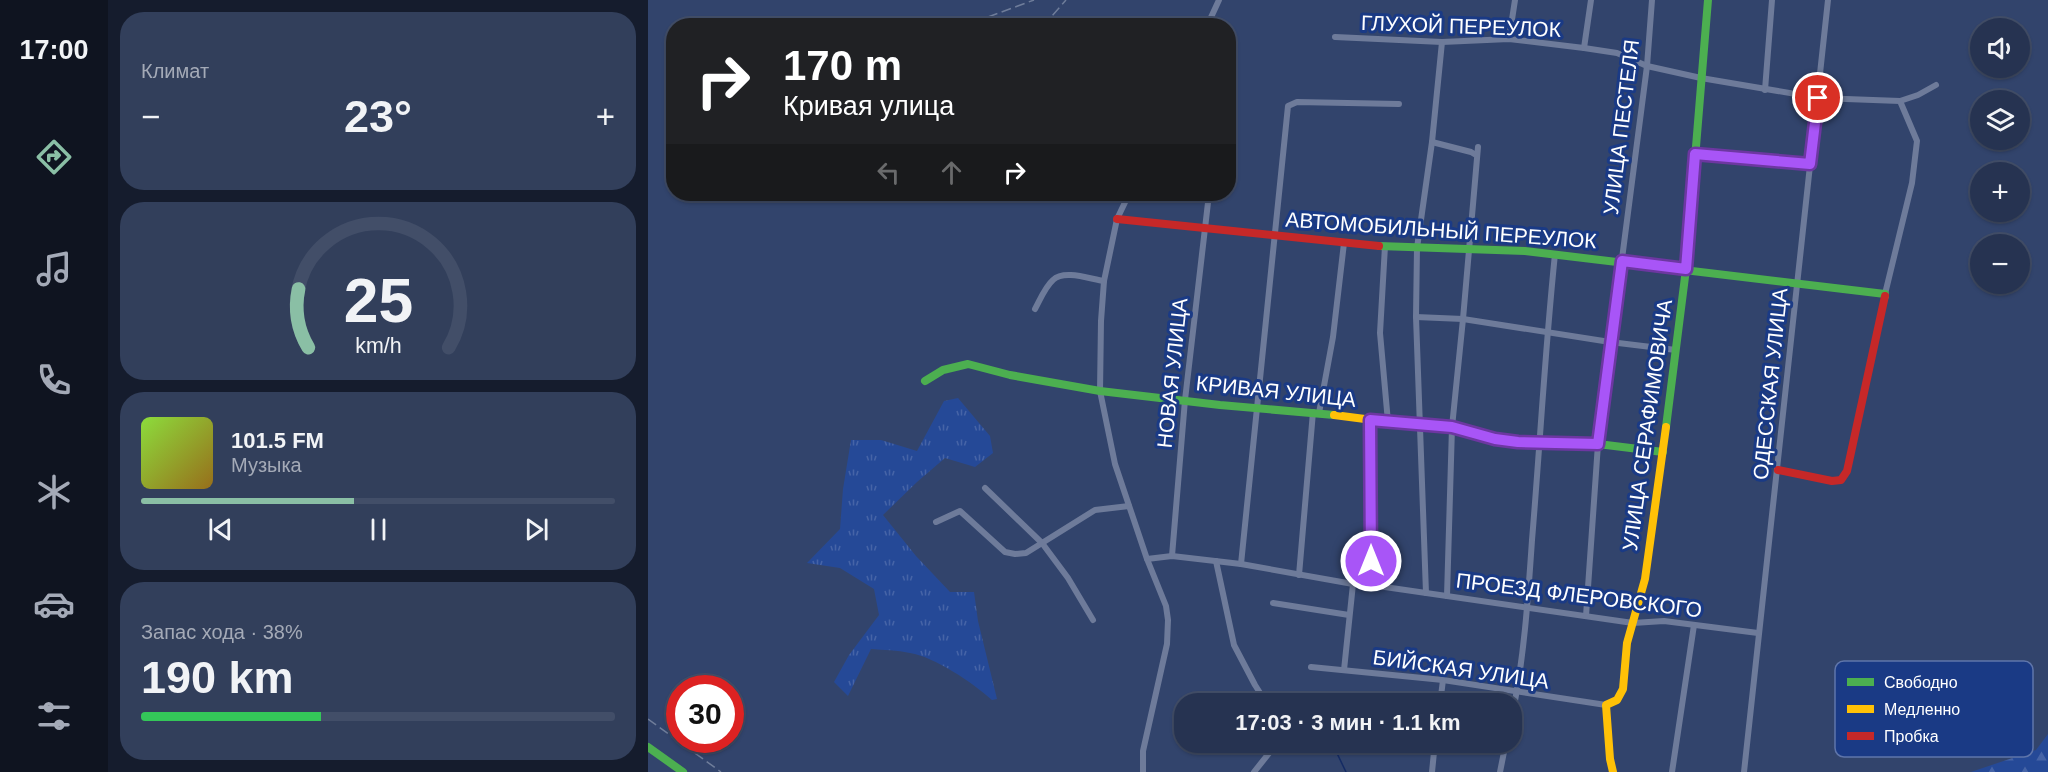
<!DOCTYPE html>
<html lang="ru">
<meta charset="utf-8">
<style>
body{margin:0;font-family:Arial,sans-serif;background:#323f5b;color:#f1f3f6;height:100vh;display:flex;flex-direction:column;font-size:22px;white-space:nowrap}
*{box-sizing:border-box;margin:0}
p{font-size:20px;color:#a4aab7}
.icon{flex:none;width:33px;height:33px;fill:none;stroke:currentColor;stroke-width:2;stroke-linecap:round;stroke-linejoin:round}
.map{position:relative;flex:1;overflow:hidden}
.drawer{display:flex;flex-direction:column;gap:12px;padding:12px;background:#151c2d;width:540px}
.drawer>*{flex:none}
.banner{position:absolute;left:18px;top:18px;width:570px;height:183px;border-radius:24px;box-shadow:0 2px 4px #0004,0 0 0 2px #424e68;background:#202124;color:#fff;overflow:hidden}
.fabs{position:absolute;left:1322px;top:18px;display:grid;gap:12px}
.fabs a{display:grid;place-items:center;width:60px;height:60px;border-radius:50%;background:#263351;box-shadow:0 2px 4px #0004,0 0 0 2px #424e68;font-size:30px}
.speed{position:absolute;left:18px;top:675px;display:flex;gap:12px;font-size:30px;font-weight:700;text-align:center}
.speed>*{display:grid;place-content:center;width:78px;height:78px;border-radius:50%;background:#263351;box-shadow:0 2px 4px #0004,0 0 0 2px #424e68;line-height:1}
.speed .limit{border:9px solid #d22;background:#fff;color:#111}
.pin{position:absolute;display:grid;place-items:center;width:51px;height:51px;color:#fff;margin:-26px;border:3px solid #fff;border-radius:50%;box-shadow:0 2px 6px #0007}
.me{position:absolute;width:66px;margin:-33px;rotate:0deg;stroke-linejoin:round;filter:drop-shadow(0 0 4px #0008)}
.turn{display:flex;align-items:center;gap:21px;height:126px;padding:0 18px;font-size:27px}
.turn .icon{width:78px;height:78px;stroke-width:2.5}
.turn b{display:block;font-size:42px;line-height:51px}
.lanes{display:flex;align-items:center;height:57px;padding:0 18px;background:#0003;justify-content:center;gap:30px;direction:ltr}
.lanes .off{opacity:.35}
.big{font-size:45px;font-weight:700;line-height:1.1}
.drawer .card{flex:1;display:flex;flex-direction:column;justify-content:center;gap:9px;min-width:0;padding:0 21px;border-radius:24px;background:#323f5b}
.drawer .dial{align-items:center;gap:0}
.dial svg{height:156px;overflow:visible;fill:none;stroke:#424e68;stroke-width:7;stroke-linecap:round;text-anchor:middle}
.dial text{fill:#f1f3f6;stroke:none}
.song{display:flex;align-items:center;gap:18px}
.cover{width:72px;height:72px;border-radius:9px;background:linear-gradient(135deg,hsl(90 70% 55%),hsl(40 70% 35%))}
.played{height:6px;border-radius:3px;background:linear-gradient(90deg,#8abfa5 45%,#424e68 45%)}
.keys{display:flex;justify-content:space-around;direction:ltr}
.heat{display:flex;justify-content:space-between;align-items:center;font-size:33px;direction:ltr}
.charge{height:9px;border-radius:4px;background:linear-gradient(90deg,#34c759 38%,#424e68 0)}
.trip{position:absolute;left:526px;top:693px;width:348px;height:60px;border-radius:24px;background:#263351;box-shadow:0 2px 4px #0004,0 0 0 2px #424e68;font-weight:700;line-height:60px;text-align:center}
main{display:flex;flex:1;min-height:0}
.dock{display:flex;flex-direction:column;width:108px;justify-content:space-around;align-items:center;background:#0f1420;color:#a4aab7}
.dock .icon{width:42px;height:42px}
.dock .selected{color:#8abfa5}
.dock b{font-size:27px;color:#f1f3f6}
.map>svg:first-child{display:block}
.grass{fill:url(#grass-tufts)}
.forest{fill:url(#forest-firs)}
.lines{fill:none;stroke-linecap:round;stroke-linejoin:round}
.stream{stroke:#142b64;stroke-width:1.5}
.street{stroke:#6e7b9a;stroke-width:6}
.fast{stroke:#4caf50;stroke-width:8}
.slow{stroke:#ffc107;stroke-width:8}
.jam{stroke:#c62828;stroke-width:8}
.rail{stroke:#6f7d9a;stroke-width:1.5;stroke-dasharray:10 4.5;stroke-linecap:butt}
.route-casing{stroke:#6d37a1;stroke-width:15}
.route{stroke:#a855f7;stroke-width:10}
.labels{text-anchor:middle;dominant-baseline:central;stroke-width:6;stroke-linejoin:round;paint-order:stroke}
.street-label{font-size:21px;fill:#fff;stroke:#1a3a85}
.key{fill:#1a3a85;stroke:#5f75aa;stroke-width:1.5}
.key-label{font-size:16px;fill:#fff}
</style>
<main>
<nav class="dock">
<b>17:00</b>
<svg class="icon selected" aria-label="directions" viewBox="0 0 24 24"><path d="M12 3l9 9-9 9-9-9zM9 14v-3h6M13 9l2 2-2 2"/></svg>
<svg class="icon" aria-label="music" viewBox="0 0 24 24"><path d="M9 18V5l10-2v13"/><circle cx="6" cy="18" r="3"/><circle cx="16" cy="16" r="3"/></svg>
<svg class="icon" aria-label="phone" viewBox="0 0 24 24"><path d="M5 4h4l2 5-3 2q2 4 5 5l2-3 5 2v4C11 20 4 13 5 4z"/></svg>
<svg class="icon" aria-label="climate" viewBox="0 0 24 24"><path d="M12 3v18M4 7l16 10M4 17L20 7"/></svg>
<svg class="icon" aria-label="car" viewBox="0 0 24 24"><path d="M5 17H2v-5l4-1 3-4h7l3 4 3 1v5h-3M9 17h6M6 11h13"/><circle cx="7" cy="17" r="2"/><circle cx="17" cy="17" r="2"/></svg>
<svg class="icon" aria-label="filters" viewBox="0 0 24 24"><path d="M4 7h16M4 17h16"/><circle cx="9" cy="7" r="2"/><circle cx="15" cy="17" r="2"/></svg>
</nav>
<section class="drawer">
<div class="card"><p>Климат</p>
<div class="heat"><a>−</a><b class="big">23°</b><a>+</a></div>
</div>
<div class="card dial"><svg viewBox="0 0 100 80">
<path d="M14 69A42 42 0 1 1 86 69"/>
<path d="M14 69A42 42 0 0 1 9 39" stroke="#8abfa5"/>
<text x="50" y="56" font-size="32" font-weight="700">25</text>
<text x="50" y="72" font-size="11">km/h</text>
</svg></div>
<div class="card">
<div class="song"><i class="cover"></i><div><b>101.5 FM</b><p>Музыка</p></div></div>
<div class="played"></div>
<div class="keys"><svg class="icon" aria-label="previous" viewBox="0 0 24 24"><path d="M18 5L8 12l10 7zM5 5v14"/></svg><svg class="icon" aria-label="pause" viewBox="0 0 24 24"><path d="M8 5v14M16 5v14"/></svg><svg class="icon" aria-label="next" viewBox="0 0 24 24"><path d="M6 5l10 7-10 7zM19 5v14"/></svg></div>
</div>
<div class="card"><p>Запас хода · 38%</p><b class="big">190 km</b><div class="charge"></div></div>
</section>
<div class="map">
<svg width="1400" height="772" viewBox="0 0 1400 772">
<defs>
<pattern id="grass-tufts" width="24" height="20" patternUnits="userSpaceOnUse" patternTransform="scale(1.5)"><rect width="24" height="20" fill="#254997"/><path d="M3 7l-1-3M5 7V3M7 7l1-3M15 17l-1-3M17 17v-4M19 17l1-3" fill="none" stroke="#4664a7"/></pattern>
<pattern id="forest-firs" width="22" height="20" patternUnits="userSpaceOnUse" patternTransform="scale(1.5)"><rect width="22" height="20" fill="#254997"/><path d="M5 1l3.5 6h-7zM16 11l3.5 6h-7z" fill="#4664a7"/></pattern>
</defs>
<rect width="100%" height="100%" fill="#32446c"/>
<path class="grass" d="M 310,398 L 342,436 L 345,453 L 327,467 L 297,458 L 269,482 L 235,515 L 268,556 L 302,592 L 326,592 L 330,621 L 349,699 L 344,700 C 325,683 287,657 262,653 C 249,650 236,650 223,649 L 200,696 L 186,682 L 201,655 L 231,615 L 226,589 L 192,568 L 159,563 L 192,529 L 195,489 L 203,440 L 233,440 L 269,451 L 296,401 Z"/>
<polygon class="forest" points="1400,734 1400,772 1323,772 1388,750"/>
<g class="lines">
<polyline class="stream" points="679,742 686,747 698,772"/>
<g class="street">
<polyline points="559,26 571,0"/>
<polyline points="687,37 794,42 861,39 936,48 969,53 999,66 1053,78 1171,98 1252,101 1270,95 1288,85"/>
<polyline points="861,39 867,0"/>
<polyline points="936,48 943,0"/>
<polyline points="1117,90 1124,0"/>
<polyline points="784,142 823,152 828,155"/>
<polyline points="1047,154 1162,164"/>
<polyline points="481,194 469,219 456,281 453,321 452,391 467,464 499,559 518,606 520,620 519,644 495,751 495,772"/>
<polyline points="737,246 732,333 740,422"/>
<polyline points="1237,294 1264,183 1269,141 1252,101"/>
<path d="M 387,309 C 392,300 397,287 405,280 C 416,269 442,279 456,281"/>
<polyline points="768,317 815,319 962,342 1028,350"/>
<polyline points="671,413 685,337 696,243"/>
<polyline points="722,420 723,585"/>
<polyline points="337,488 394,543 420,578 445,620"/>
<polyline points="288,522 312,511 357,552 367,554 378,553 447,510 481,506"/>
<polyline points="524,556 537,400 561,194"/>
<polyline points="499,559 524,556 593,564 705,584 723,585 985,623 1016,621 1110,633"/>
<polyline points="568,561 586,645 607,685 619,704"/>
<polyline points="593,564 640,106 649,102 751,104"/>
<polyline points="651,575 665,412"/>
<polyline points="778,593 768,317 769,248 784,142 794,42"/>
<polyline points="799,596 804,427 815,319 830,147"/>
<polyline points="625,603 701,615"/>
<polyline points="938,616 950,444 999,66 1004,0"/>
<polyline points="663,667 795,680 958,705"/>
<polyline points="696,670 705,584"/>
<polyline points="792,704 795,680"/>
<path d="M 864,716 C 876,659 880,599 884,540 C 892,445 897,350 907,254"/>
<polyline points="606,772 630,742"/>
<polyline points="784,772 787,742"/>
<polyline points="852,772 858,742"/>
<polyline points="1024,772 1046,625"/>
<polyline points="1096,772 1180,0"/>
</g>
<g class="fast">
<polyline points="731,246 877,251 1237,294 1237,296"/>
<polyline points="277,381 295,370 320,364 362,375 452,391 572,405 686,415"/>
<polyline points="1018,427 1038,269 1060,0"/>
<polyline points="869,442 950,444 1015,452"/>
<polyline points="0,747 35,772"/>
</g>
<g class="slow">
<polyline points="686,415 771,426 804,427 847,439 869,442"/>
<polyline points="965,772 962,759 958,705 969,700 975,689 979,643 997,579 1018,427"/>
</g>
<g class="jam">
<polyline points="469,219 731,246"/>
<polyline points="1130,470 1184,481 1193,480 1199,471 1237,296"/>
</g>
<g class="rail">
<polyline points="340,17 386,0"/>
<polyline points="395,26 418,0"/>
<polyline points="0,719 73,772"/>
</g>
</g>
<g class="lines">
<g class="route-casing">
<polyline id="route" points="723,561 722,420 804,427 847,439 870,442 950,444 974,261 1038,269 1047,154 1162,164 1170,98"/>
</g>
<use href="#route" class="route"/>
</g>
<g class="labels">
<g class="street-label">
<text transform="translate(813 26) rotate(2)">ГЛУХОЙ ПЕРЕУЛОК</text>
<text transform="translate(973 127) rotate(-83)">УЛИЦА ПЕСТЕЛЯ</text>
<text transform="translate(793 230) rotate(4)">АВТОМОБИЛЬНЫЙ ПЕРЕУЛОК</text>
<text transform="translate(524 373) rotate(-84)">НОВАЯ УЛИЦА</text>
<text transform="translate(1122 384) rotate(-84)">ОДЕССКАЯ УЛИЦА</text>
<text transform="translate(628 391) rotate(6)">КРИВАЯ УЛИЦА</text>
<text transform="translate(999 425) rotate(-82)">УЛИЦА СЕРАФИМОВИЧА</text>
<text transform="translate(931 595) rotate(7)">ПРОЕЗД ФЛЕРОВСКОГО</text>
<text transform="translate(813 669) rotate(8)">БИЙСКАЯ УЛИЦА</text>
</g>
</g>
<rect x="1187" y="661" width="198" height="96" rx="9" class="key"/>
<rect x="1199" y="678" width="27" height="8" fill="#4caf50"/>
<rect x="1199" y="705" width="27" height="8" fill="#ffc107"/>
<rect x="1199" y="732" width="27" height="8" fill="#c62828"/>
<g class="key-label">
<text x="1236" y="688">Свободно</text>
<text x="1236" y="715">Медленно</text>
<text x="1236" y="742">Пробка</text>
</g>
</svg>
<div class="fabs">
<a><svg class="icon" aria-label="sound" viewBox="0 0 24 24"><path d="M4 9h4l5-4v14l-5-4H4zM17 9q2 3 0 6"/></svg></a>
<a><svg class="icon" aria-label="layers" viewBox="0 0 24 24"><path d="M12 4l9 5-9 5-9-5zM3 14l9 5 9-5"/></svg></a>
<a>+</a>
<a>−</a>
</div>
<div class="speed"><div class="limit">30</div></div>
<div class="pin" style="left:1170px;top:98px;background:#d93025"><svg class="icon" aria-label="arrive" viewBox="0 0 24 24"><path d="M6 21V4h12l-3 4 3 4H6"/></svg></div>
<svg class="me" style="left:723px;top:561px" viewBox="-20 -20 40 40"><circle r="17" fill="#a855f7" stroke="#fff" stroke-width="3"/><path d="M0-11L8 9 0 5-8 9z" fill="#fff"/></svg>
<div class="trip">17:03 · 3 мин · 1.1 km</div>
<div class="banner">
<div class="turn"><svg class="icon" aria-label="right" viewBox="0 0 24 24"><path d="M7 20v-9h11M14 6l5 5-5 5"/></svg><div><b>170 m</b>Кривая улица</div></div>
<div class="lanes"><svg class="icon off" aria-label="left" viewBox="0 0 24 24"><path d="M17 20v-9H6M10 6l-5 5 5 5"/></svg><svg class="icon off" aria-label="ahead" viewBox="0 0 24 24"><path d="M12 20V5M6 11l6-6 6 6"/></svg><svg class="icon" aria-label="right" viewBox="0 0 24 24"><path d="M7 20v-9h11M14 6l5 5-5 5"/></svg></div>
</div>
</div>
</main>
